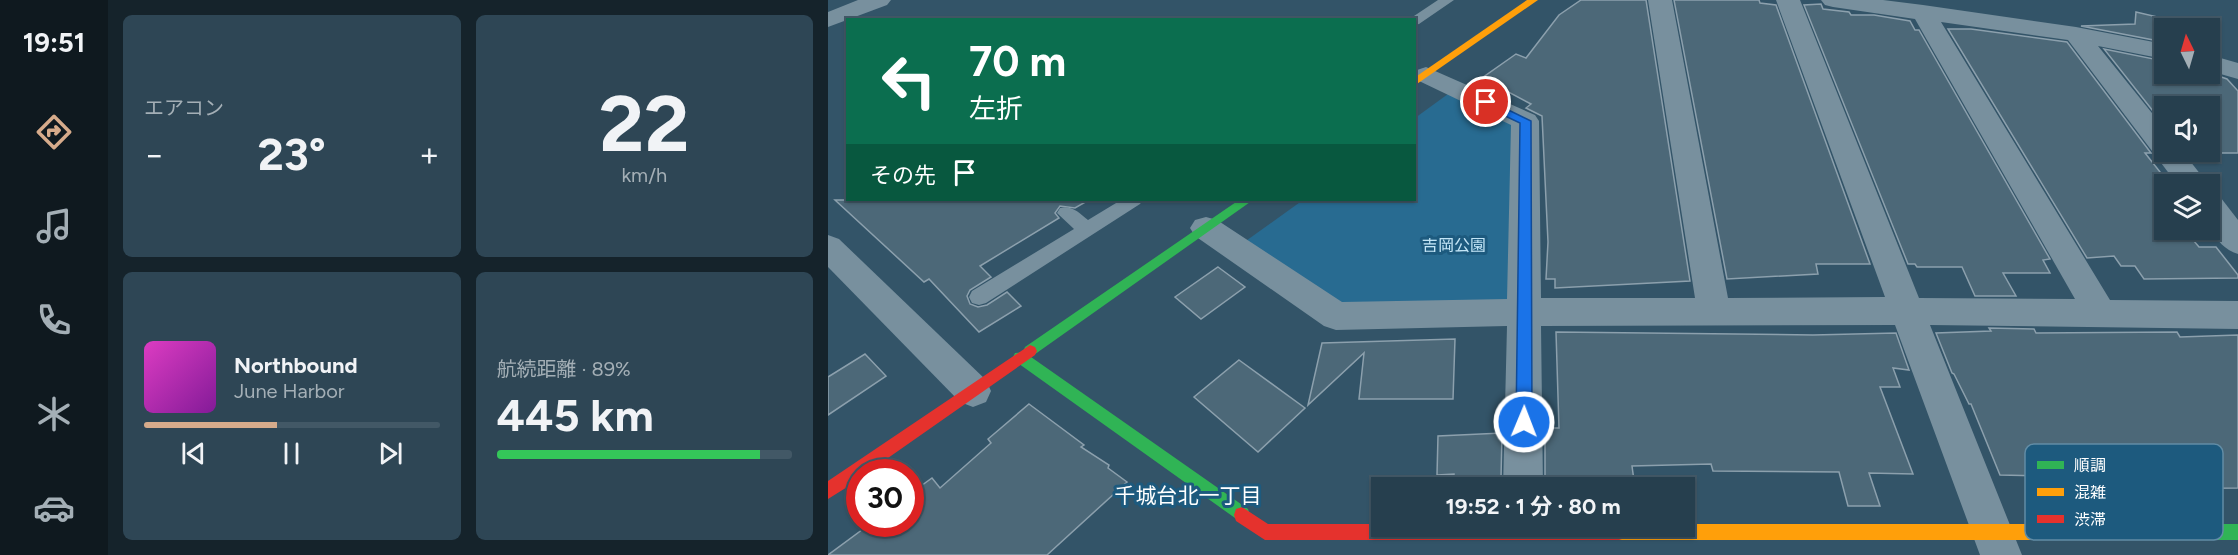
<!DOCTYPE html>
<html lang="ja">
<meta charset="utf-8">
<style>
body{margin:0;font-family:Figtree,"Noto Sans JP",sans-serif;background:#2e4655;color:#f1f3f6;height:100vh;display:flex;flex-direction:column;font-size:22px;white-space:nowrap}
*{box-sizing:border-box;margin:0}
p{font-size:20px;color:#a4afb6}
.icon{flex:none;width:33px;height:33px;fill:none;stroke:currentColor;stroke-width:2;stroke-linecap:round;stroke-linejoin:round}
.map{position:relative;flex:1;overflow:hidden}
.side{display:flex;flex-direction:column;gap:15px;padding:15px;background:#15232b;width:720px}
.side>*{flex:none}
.hud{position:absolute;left:18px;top:18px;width:570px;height:183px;border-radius:0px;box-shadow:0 2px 4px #0004,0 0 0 2px #425866;background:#0b6e4f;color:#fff;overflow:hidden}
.needle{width:39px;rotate:355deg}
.controls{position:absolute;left:1326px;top:18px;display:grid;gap:12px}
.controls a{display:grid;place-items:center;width:66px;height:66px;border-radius:0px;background:#263f4e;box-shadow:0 2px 4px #0004,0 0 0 2px #425866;font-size:30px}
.speed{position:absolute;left:18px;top:459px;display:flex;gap:12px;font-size:30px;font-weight:700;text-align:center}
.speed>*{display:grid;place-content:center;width:78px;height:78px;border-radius:50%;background:#263f4e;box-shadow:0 2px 4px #0004,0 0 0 2px #425866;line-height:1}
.speed .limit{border:9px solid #d22;background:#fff;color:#111}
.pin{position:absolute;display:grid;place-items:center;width:51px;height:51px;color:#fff;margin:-26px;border:3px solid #fff;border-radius:50%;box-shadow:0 2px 6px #0007}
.me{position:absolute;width:66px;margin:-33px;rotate:1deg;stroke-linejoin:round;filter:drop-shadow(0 0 4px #0008)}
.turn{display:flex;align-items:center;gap:21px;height:126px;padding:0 24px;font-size:27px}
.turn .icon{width:78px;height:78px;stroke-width:2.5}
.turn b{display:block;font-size:42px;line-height:51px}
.then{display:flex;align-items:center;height:57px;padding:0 24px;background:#0003;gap:12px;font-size:22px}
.big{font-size:45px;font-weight:700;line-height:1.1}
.side .widget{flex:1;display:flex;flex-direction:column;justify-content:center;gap:9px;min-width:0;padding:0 21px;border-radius:9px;background:#2e4655}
.side .dial{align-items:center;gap:0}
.dial b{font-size:78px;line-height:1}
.song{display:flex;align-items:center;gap:18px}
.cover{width:72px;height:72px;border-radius:9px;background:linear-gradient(135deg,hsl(310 70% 55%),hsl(290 70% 35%))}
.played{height:6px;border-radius:3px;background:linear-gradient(90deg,#d6ab8b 45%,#425866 45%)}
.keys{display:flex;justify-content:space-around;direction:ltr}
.heat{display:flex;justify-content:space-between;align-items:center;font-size:33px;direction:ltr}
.charge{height:9px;border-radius:4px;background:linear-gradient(90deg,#34c759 89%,#425866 0)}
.side .tiles{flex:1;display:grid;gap:15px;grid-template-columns:repeat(2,1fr)}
.trip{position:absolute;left:543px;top:477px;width:324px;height:60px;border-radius:0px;background:#263f4e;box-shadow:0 2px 4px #0004,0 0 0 2px #425866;font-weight:700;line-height:60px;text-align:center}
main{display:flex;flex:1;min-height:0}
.dock{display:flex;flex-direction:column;width:108px;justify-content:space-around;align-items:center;background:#0f191f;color:#a4afb6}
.dock .icon{width:42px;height:42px}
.dock .on{color:#d6ab8b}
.dock b{font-size:27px;color:#f1f3f6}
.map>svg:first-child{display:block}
.green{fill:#286b91}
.building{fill:#4c6878;stroke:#8ca0ad;stroke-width:1.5}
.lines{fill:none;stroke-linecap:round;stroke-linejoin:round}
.lane{fill:#78909e;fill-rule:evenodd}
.street{fill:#78909e;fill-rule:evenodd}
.fast{fill:#30b455;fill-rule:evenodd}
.slow{fill:#ff9f0a;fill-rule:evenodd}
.jam{fill:#e5322d;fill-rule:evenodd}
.route{fill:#1a73e8;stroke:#114b97;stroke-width:1.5}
.labels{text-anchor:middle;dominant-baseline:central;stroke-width:6;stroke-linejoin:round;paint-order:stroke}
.park-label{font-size:16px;fill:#c3e5f6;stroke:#1d5a7e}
.near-neighbourhood-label{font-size:21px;fill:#fff;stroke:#1d5a7e}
.key{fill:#1d5a7e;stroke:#618ca5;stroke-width:1.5}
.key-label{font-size:16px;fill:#fff}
</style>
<main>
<nav class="dock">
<b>19:51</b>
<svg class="icon on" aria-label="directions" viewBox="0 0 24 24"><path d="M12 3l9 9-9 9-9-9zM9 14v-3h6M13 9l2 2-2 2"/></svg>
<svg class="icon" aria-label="music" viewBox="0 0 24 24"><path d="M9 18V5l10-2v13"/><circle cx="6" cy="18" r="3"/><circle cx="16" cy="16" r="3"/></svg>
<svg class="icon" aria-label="phone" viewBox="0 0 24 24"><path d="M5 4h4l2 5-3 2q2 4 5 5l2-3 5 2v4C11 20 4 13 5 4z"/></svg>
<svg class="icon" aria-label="climate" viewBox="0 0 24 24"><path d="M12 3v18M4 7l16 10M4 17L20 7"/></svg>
<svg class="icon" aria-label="car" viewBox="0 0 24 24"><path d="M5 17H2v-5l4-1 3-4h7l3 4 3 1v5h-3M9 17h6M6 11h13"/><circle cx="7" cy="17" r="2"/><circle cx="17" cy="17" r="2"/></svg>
</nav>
<section class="side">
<div class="tiles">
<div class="widget"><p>エアコン</p>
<div class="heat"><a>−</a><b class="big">23°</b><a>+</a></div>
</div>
<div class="widget dial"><b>22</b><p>km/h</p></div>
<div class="widget">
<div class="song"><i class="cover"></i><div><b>Northbound</b><p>June Harbor</p></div></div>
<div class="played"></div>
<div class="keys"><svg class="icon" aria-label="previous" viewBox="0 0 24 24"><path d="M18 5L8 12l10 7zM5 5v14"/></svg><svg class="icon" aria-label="pause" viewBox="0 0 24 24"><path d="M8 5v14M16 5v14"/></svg><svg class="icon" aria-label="next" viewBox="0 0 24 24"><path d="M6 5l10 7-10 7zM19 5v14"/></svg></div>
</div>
<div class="widget"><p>航続距離 · 89%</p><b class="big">445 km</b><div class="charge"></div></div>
</div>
</section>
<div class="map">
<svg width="1410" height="555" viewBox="0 0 1410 555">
<rect width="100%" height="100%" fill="#335468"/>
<polygon class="green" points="620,94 690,127 686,304 506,308 415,243 475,200 586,200 587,118"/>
<g class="building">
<polygon points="753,0 818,0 862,281 727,288 727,279 718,279 720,242 714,116 698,108 703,104 654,78 688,54 698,58 731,15"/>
<polygon points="846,0 931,0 932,3 948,5 1042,264 988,264 990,274 899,279"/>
<polygon points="993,4 995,9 1021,12 1023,15 1046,15 1082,21 1087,30 1091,30 1222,259 1215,260 1222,273 1175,273 1188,296 1147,296 1134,267 1089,267 1087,264 1080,264 976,5"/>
<polygon points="1308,12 1334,18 1336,42 1253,26 1307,24"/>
<polygon points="1120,29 1143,29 1239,42 1323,153 1317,153 1336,177 1336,241 1366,241 1371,247 1388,247 1410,275 1410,278 1316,279 1307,266 1293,266 1286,256 1259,258"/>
<polygon points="1276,49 1336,61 1336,74 1382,73 1399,79 1410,91 1410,153 1359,153 1357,152 1382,152 1382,106 1336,106 1336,125"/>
<polygon points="7,200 261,200 247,208 232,206 227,213 231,218 152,266 163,277 142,290 139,296 142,304 150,307 159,305 179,292 193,306 151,332 101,279 96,282"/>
<polygon points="390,267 417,287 373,319 347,297"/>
<polygon points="1161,328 1206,329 1208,333 1349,332 1352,337 1410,335 1410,488 1271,489 1266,479 1218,483 1214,476 1172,475 1143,404 1141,404 1126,374 1124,373 1108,333 1163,331"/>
<polygon points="728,332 985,335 1068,333 1081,370 1065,368 1072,387 1052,387 1085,474 1041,473 1052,506 1020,506 1011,472 885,471 883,464 804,466 807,488 717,486 717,428 731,428"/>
<polygon points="627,339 625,399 531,399 536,353 480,405 494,343"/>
<polygon points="37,354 58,376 0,415 0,377"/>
<polygon points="411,360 477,408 430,452 366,397"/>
<polygon points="201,404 256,445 253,447 281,465 280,468 299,482 219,555 0,555 42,524 82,524 82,494 104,478 112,488 163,443 160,439"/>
<polygon points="674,433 673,478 626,478 626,474 609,475 610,436"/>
</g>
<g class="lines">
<g class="lane">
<polygon points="610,0 626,0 591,24 586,25 586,20 580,20"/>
<path d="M 293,200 L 315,200 L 312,204 L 158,303 L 151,305 L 144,303 L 141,297 L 144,291 L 246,229 L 229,213 L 232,208 C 244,205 251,213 260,220 Z"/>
</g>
<g class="street">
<polygon points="30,0 63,0 59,5 0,27 0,12"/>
<polygon points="820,0 844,0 900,298 1057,297 948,0 972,0 1091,298 1247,299 1087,19 1005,7 997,5 993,0 1055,0 1095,5 1248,27 1336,44 1336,59 1270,46 1336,128 1336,152 1355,152 1380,184 1349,184 1240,40 1113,22 1282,300 1410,301 1410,329 1102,325 1194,555 1152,555 1067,325 713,326 715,488 675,488 679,326 508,330 496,326 367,236 362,228 367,220 378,217 389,220 514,302 679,299 683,125 589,80 586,73 589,70 598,67 707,115 711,121 713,298 867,298"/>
<polygon points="1382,55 1410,63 1410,79 1382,71"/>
<path d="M 1382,195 L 1393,198 L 1410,220 L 1410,254 C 1383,245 1379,220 1382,195 Z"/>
<polygon points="0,235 11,239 158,380 163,391 158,402 145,407 132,402 0,267"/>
</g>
<g class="fast">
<polygon points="411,200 425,200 203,357 420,509 422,515 420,521 414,523 187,361 185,357 187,353 195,352 197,347"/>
<polygon points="1254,524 1410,524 1410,540 1254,540 1248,538 1245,532 1248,526"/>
</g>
<g class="slow">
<polygon points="699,0 710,0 586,86 586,78"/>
<polygon points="856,524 1254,524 1260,526 1263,532 1260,538 1254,540 791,540 785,538 782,532 785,526 856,526"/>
</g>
<g class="jam">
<polygon points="202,345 207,347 209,351 207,355 40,472 32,472 32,479 0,499 0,481"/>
<polygon points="414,507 440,524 554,524 554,526 797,526 800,532 797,538 791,540 437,540 408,521 406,515 408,509"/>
</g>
</g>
<polygon class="route" points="658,99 703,121 704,422 701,427 696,429 690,427 688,422 692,123 654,105 652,102"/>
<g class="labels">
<g class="park-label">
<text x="626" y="245">吉岡公園</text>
</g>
<g class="near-neighbourhood-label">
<text x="360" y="495">千城台北一丁目</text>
</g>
</g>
<rect x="1197" y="444" width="198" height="96" rx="9" class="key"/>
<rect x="1209" y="461" width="27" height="8" fill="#30b455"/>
<rect x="1209" y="488" width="27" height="8" fill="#ff9f0a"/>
<rect x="1209" y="515" width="27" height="8" fill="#e5322d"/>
<g class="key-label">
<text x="1246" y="471">順調</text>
<text x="1246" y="498">混雑</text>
<text x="1246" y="525">渋滞</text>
</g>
</svg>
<div class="controls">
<a><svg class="needle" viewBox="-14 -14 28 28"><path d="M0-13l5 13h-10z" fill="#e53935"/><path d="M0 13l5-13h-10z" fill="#a4afb6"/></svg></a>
<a><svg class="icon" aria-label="sound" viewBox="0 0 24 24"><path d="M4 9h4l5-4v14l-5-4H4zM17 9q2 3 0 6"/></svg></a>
<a><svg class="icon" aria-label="layers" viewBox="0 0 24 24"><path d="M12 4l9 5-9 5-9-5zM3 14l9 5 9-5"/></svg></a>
</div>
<div class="speed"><div class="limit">30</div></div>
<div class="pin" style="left:658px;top:102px;background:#d93025"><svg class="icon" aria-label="arrive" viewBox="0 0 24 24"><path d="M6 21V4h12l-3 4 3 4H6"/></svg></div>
<svg class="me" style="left:696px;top:422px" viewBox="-20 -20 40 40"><circle r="17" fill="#1a73e8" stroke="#fff" stroke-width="3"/><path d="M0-11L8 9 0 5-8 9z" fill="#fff"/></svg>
<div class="trip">19:52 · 1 分 · 80 m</div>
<div class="hud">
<div class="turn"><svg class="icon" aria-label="left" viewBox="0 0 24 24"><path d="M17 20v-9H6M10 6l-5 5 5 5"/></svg><div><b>70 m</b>左折</div></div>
<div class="then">その先<svg class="icon" aria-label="arrive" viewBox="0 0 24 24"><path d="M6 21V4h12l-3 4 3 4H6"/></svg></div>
</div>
</div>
</main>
